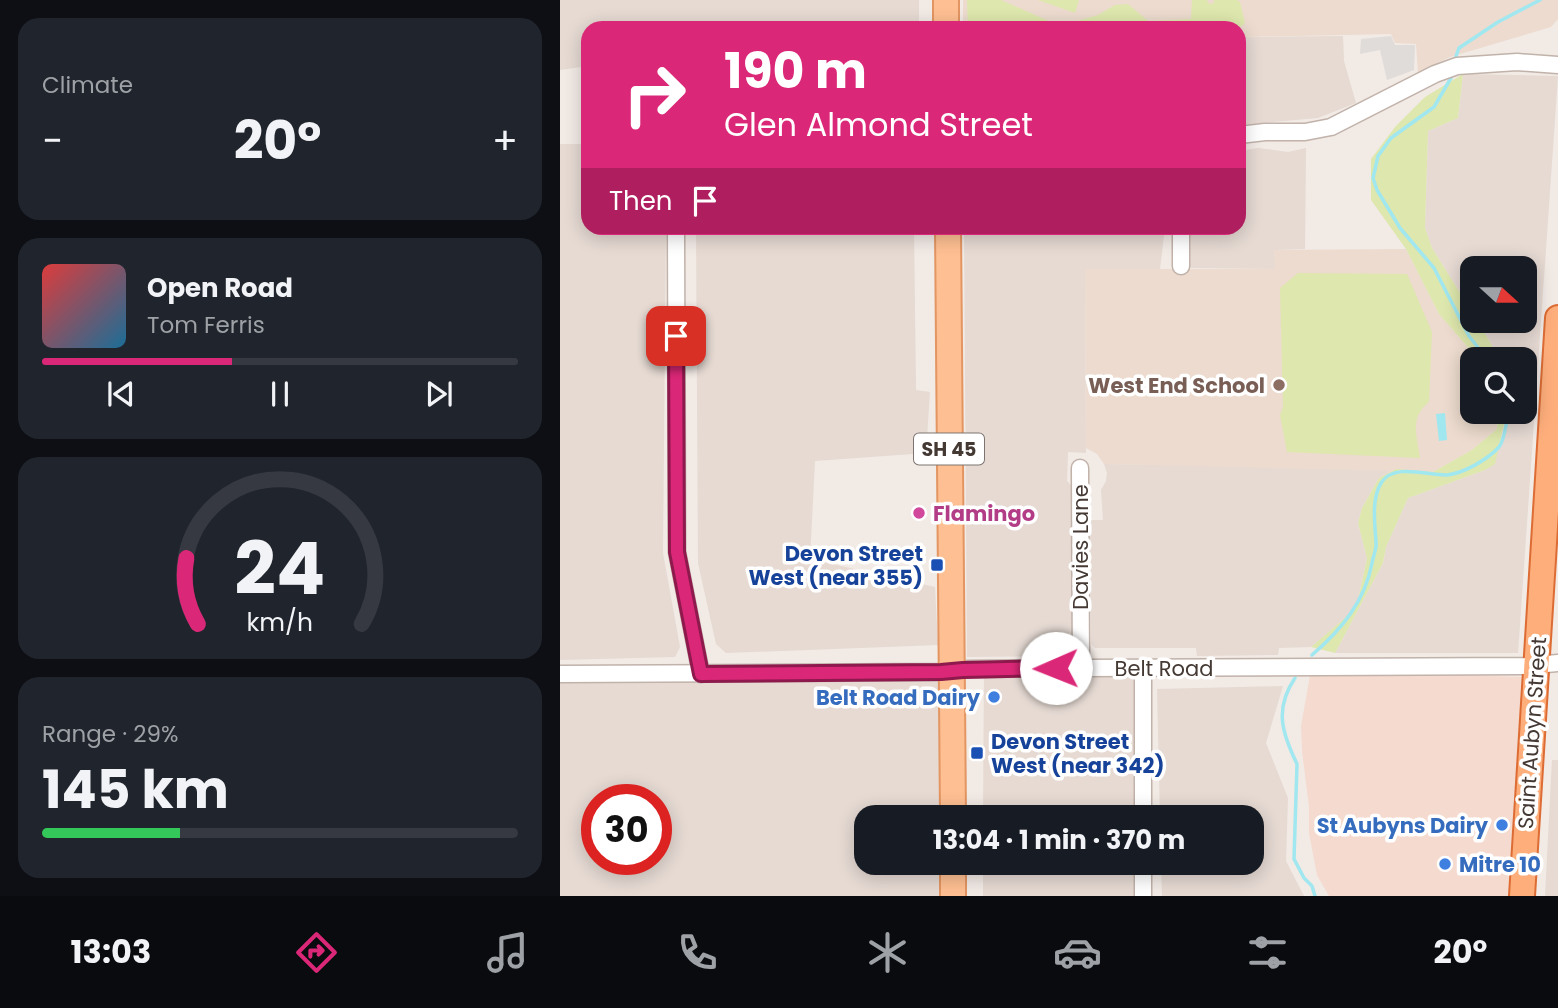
<!DOCTYPE html>
<meta charset="utf-8">
<style>
body{margin:0;font-family:Poppins,sans-serif;background:#20242c;color:#f1f3f6;height:100vh;display:flex;flex-direction:column;font-size:26px;white-space:nowrap}
*{box-sizing:border-box;margin:0}
p{font-size:23px;color:#9ea1a6}
.icon{flex:none;width:38px;height:38px;fill:none;stroke:currentColor;stroke-width:2;stroke-linecap:round;stroke-linejoin:round}
.map{position:relative;flex:1;overflow:hidden}
.side{display:flex;flex-direction:column;gap:18px;padding:18px;background:#0d0f14;width:560px}
.side>*{flex:none}
.guide{position:absolute;left:21px;top:21px;width:665px;height:214px;border-radius:21px;box-shadow:0 4px 18px #0003;background:#db2777;color:#fff;overflow:hidden}
.needle{width:46px;rotate:111deg}
.tools{position:absolute;left:900px;top:256px;display:grid;gap:14px}
.tools a{display:grid;place-items:center;width:77px;height:77px;border-radius:14px;background:#171b24;box-shadow:0 4px 18px #0003;font-size:35px}
.speed{position:absolute;left:21px;top:784px;display:flex;gap:14px;font-size:35px;font-weight:700;text-align:center}
.speed>*{display:grid;place-content:center;width:91px;height:91px;border-radius:50%;background:#171b24;box-shadow:0 4px 18px #0003;line-height:1}
.speed .limit{border:10px solid #d22;background:#fff;color:#111}
.pin{position:absolute;display:grid;place-items:center;width:60px;height:60px;color:#fff;margin:-30px;border-radius:14px;box-shadow:0 4px 10px #0006}
.me{position:absolute;width:77px;margin:-38px;rotate:269deg;stroke-linejoin:round;filter:drop-shadow(0 0 5px #0008)}
.turn{display:flex;align-items:center;gap:24px;height:147px;padding:0 28px;font-size:32px}
.turn .icon{width:91px;height:91px;stroke-width:2.5}
.turn b{display:block;font-size:49px;line-height:60px}
.then{display:flex;align-items:center;height:66px;padding:0 28px;background:#0003;gap:14px;font-size:26px}
.big{font-size:52px;font-weight:700;line-height:1.1}
.side .card{flex:1;display:flex;flex-direction:column;justify-content:center;gap:10px;min-width:0;padding:0 24px;border-radius:21px;background:#20242c}
.side .dial{align-items:center;gap:0}
.dial svg{height:182px;overflow:visible;fill:none;stroke:#363941;stroke-width:7;stroke-linecap:round;text-anchor:middle}
.dial text{fill:#f1f3f6;stroke:none}
.song{display:flex;align-items:center;gap:21px}
.cover{width:84px;height:84px;border-radius:10px;background:linear-gradient(135deg,hsl(0 70% 55%),hsl(200 70% 35%))}
.played{height:7px;border-radius:4px;background:linear-gradient(90deg,#db2777 40%,#363941 40%)}
.keys{display:flex;justify-content:space-around;direction:ltr}
.heat{display:flex;justify-content:space-between;align-items:center;font-size:38px;direction:ltr}
.charge{height:10px;border-radius:5px;background:linear-gradient(90deg,#34c759 29%,#363941 0)}
.trip{position:absolute;left:294px;top:805px;width:410px;height:70px;border-radius:21px;background:#171b24;box-shadow:0 4px 18px #0003;font-weight:700;line-height:70px;text-align:center}
.tabs{display:flex;height:112px;justify-content:space-around;align-items:center;background:#090b0e;color:#9ea1a6}
.tabs .icon{width:49px;height:49px}
.tabs .on{color:#db2777}
.tabs b{font-size:32px;color:#f1f3f6}
main{display:flex;flex:1;min-height:0}
.map>svg:first-child{display:block}
.residential{fill:#e6dad3;fill-rule:evenodd}
.commercial{fill:#f5dacf}
.education{fill:#ecdbce}
.green{fill:#dee7ad}
.parking{fill:#e0dcda}
.water{fill:#a0e7f0}
.lines{fill:none;stroke-linecap:round;stroke-linejoin:round}
.stream{stroke:#a0e7f0;stroke-width:3.5}
.minor-casing{stroke:#c1b2aa;stroke-width:19}
.primary-casing{stroke:#e39562;stroke-width:28}
.trunk-casing{stroke:#dd6c34;stroke-width:28}
.minor{stroke:#fff;stroke-width:16}
.primary{stroke:#febf92;stroke-width:24}
.trunk{stroke:#feae7b;stroke-width:24}
.route-casing{stroke:#8e194d;stroke-width:18}
.route{stroke:#db2777;stroke-width:12}
.education-dot{fill:#8d6e63;stroke:#fff;stroke-width:2.5}
.hotel-dot{fill:#d1479c;stroke:#fff;stroke-width:2.5}
.transit-dot{fill:#1a4fb4;stroke:#fff;stroke-width:2.5}
.shop-dot{fill:#3f7fe0;stroke:#fff;stroke-width:2.5}
.labels{text-anchor:middle;dominant-baseline:central;stroke-width:7;stroke-linejoin:round;paint-order:stroke}
.shield{fill:#fff;stroke:#7d7471;stroke-width:2}
.shield-label{font-size:19px;font-weight:bold;fill:#453934}
.education-label{font-size:21px;font-weight:bold;fill:#785e54;stroke:#fff;text-anchor:end}
.hotel-label{font-size:21px;font-weight:bold;fill:#b23c85;stroke:#fff;text-anchor:start}
.street-label{font-size:21px;fill:#453934;stroke:#fff}
.transit-label{font-size:21px;font-weight:bold;fill:#164399;stroke:#fff;text-anchor:end}
.shop-label{font-size:21px;font-weight:bold;fill:#366cbe;stroke:#fff;text-anchor:end}
</style>
<main>
<section class="side">
<div class="card"><p>Climate</p>
<div class="heat"><a>−</a><b class="big">20°</b><a>+</a></div>
</div>
<div class="card">
<div class="song"><i class="cover"></i><div><b>Open Road</b><p>Tom Ferris</p></div></div>
<div class="played"></div>
<div class="keys"><svg class="icon" aria-label="previous" viewBox="0 0 24 24"><path d="M18 5L8 12l10 7zM5 5v14"/></svg><svg class="icon" aria-label="pause" viewBox="0 0 24 24"><path d="M8 5v14M16 5v14"/></svg><svg class="icon" aria-label="next" viewBox="0 0 24 24"><path d="M6 5l10 7-10 7zM19 5v14"/></svg></div>
</div>
<div class="card dial"><svg viewBox="0 0 100 80">
<path d="M14 69A42 42 0 1 1 86 69"/>
<path d="M14 69A42 42 0 0 1 9 40" stroke="#db2777"/>
<text x="50" y="56" font-size="32" font-weight="700">24</text>
<text x="50" y="72" font-size="11">km/h</text>
</svg></div>
<div class="card"><p>Range · 29%</p><b class="big">145 km</b><div class="charge"></div></div>
</section>
<div class="map">
<svg width="998" height="896" viewBox="0 0 998 896">
<rect width="100%" height="100%" fill="#f2eae5"/>
<g class="residential">
<polygon points="0,0 359,0 359,28 28,28 28,66 0,70"/>
<polygon points="783,36 784,61 796,103 758,118 679,125 679,37"/>
<polygon points="903,74 998,76 958,653 775,653 823,563 826,547 848,498 925,470 940,448 947,411 964,411 964,359 940,359 917,320 964,320 964,268 912,268 912,312 872,248 865,228 868,131 898,118"/>
<polygon points="0,144 28,144 28,228 106,228 103,553 120,647 115,657 0,660"/>
<polygon points="698,148 728,152 746,148 745,249 714,250 716,269 630,268 630,228 679,228 679,151"/>
<polygon points="136,228 354,228 356,390 370,392 366,453 255,461 250,559 375,587 378,645 166,653 156,644 138,563"/>
<polygon points="404,228 605,228 600,269 525,270 526,453 508,452 507,481 511,485 511,527 514,529 512,656 407,657"/>
<polygon points="544,464 836,469 819,478 802,508 798,523 807,558 797,605 785,618 751,647 719,648 718,655 637,656 636,648 535,648 531,644 530,520 543,520 541,490 546,481 547,473"/>
<polygon points="424,672 578,672 578,817 423,817"/>
<path d="M 370,675 L 379,682 L 380,817 L 306,817 L 306,863 L 380,863 L 380,896 L 0,896 L 0,682 ZM 37,800 L 96,800 L 96,859 L 37,859 Z"/>
<polygon points="723,686 706,743 728,798 726,861 744,896 602,896 601,863 691,863 691,817 600,817 597,689"/>
<polygon points="992,760 998,760 998,896 985,896"/>
<rect x="423" y="863" width="154" height="33"/>
</g>
<polygon class="commercial" points="751,670 963,677 951,896 769,896 757,875 749,833 749,807 742,751 741,726"/>
<g class="education">
<polygon points="403,0 998,0 998,19 991,27 890,57 858,73 856,44 835,43 831,34 679,37 679,28 403,28"/>
<polygon points="846,249 879,314 918,359 912,359 912,411 939,411 937,429 912,450 873,472 544,464 537,454 526,448 525,269 715,269 714,250"/>
</g>
<g class="green">
<polygon points="407,0 441,0 491,22 514,22 538,15 555,5 568,4 588,21 631,19 632,0 647,0 649,4 654,3 654,0 677,0 680,2 685,23 679,28 408,28"/>
<polygon points="478,0 519,0 515,13"/>
<polygon points="903,74 898,118 868,131 865,228 872,248 912,312 912,320 917,320 940,359 918,359 879,314 846,249 811,200 811,159 835,127 865,97"/>
<path d="M 738,273 L 847,274 L 872,332 L 869,402 C 849,418 857,435 860,458 L 727,452 L 720,415 L 723,407 L 720,288 Z"/>
<polygon points="939,411 947,411 935,464 925,470 848,498 826,547 823,563 775,653 751,647 785,618 797,605 807,558 798,523 802,508 819,478 836,469 873,472 912,450 937,429"/>
</g>
<polygon class="parking" points="831,36 835,45 855,45 854,70 827,80 820,50 800,54 801,39"/>
<polygon class="water" points="885,413 887,440 879,441 876,414"/>
<g class="lines">
<g class="stream">
<polyline points="895,59 899,48 938,22 980,0"/>
<polyline points="891,78 874,107 831,138 818,156 813,178 817,190 840,228 874,268 909,336 927,359"/>
<path d="M 752,655 C 782,629 805,601 812,563 C 813,556 817,549 816,542 C 815,524 811,500 821,483 C 834,462 868,476 887,475 C 904,473 927,460 939,447 C 945,440 946,421 949,411"/>
<path d="M 735,678 C 714,709 722,733 737,764 L 734,859 L 744,878 L 752,886 L 755,896"/>
</g>
<g class="minor-casing">
<g id="minor">
<polyline points="679,135 705,132 745,132 771,127 875,74 897,66 957,62 998,65"/>
<polyline points="116,228 117,552 141,674"/>
<polyline points="621,266 621,228"/>
<polyline points="520,468 521,668"/>
<polyline points="583,668 583,817"/>
<polyline points="0,674 381,672 409,669 521,668 965,666 998,663"/>
<polyline points="583,863 583,896"/>
</g>
</g>
<g class="primary-casing">
<g id="primary">
<polyline points="386,0 386,28"/>
<polyline points="388,228 393,817"/>
<polyline points="393,863 393,896"/>
</g>
</g>
<g class="trunk-casing">
<polyline id="trunk" points="962,896 998,318"/>
</g>
<use href="#minor" class="minor"/>
<use href="#primary" class="primary"/>
<use href="#trunk" class="trunk"/>
</g>
<g class="lines">
<g class="route-casing">
<polyline id="route" points="116,336 117,552 141,674 381,672 403,670 496,668"/>
</g>
<use href="#route" class="route"/>
</g>
<circle class="education-dot" cx="719" cy="385" r="7"/>
<circle class="hotel-dot" cx="359" cy="513" r="7"/>
<g class="transit-dot">
<rect x="370" y="558" width="14" height="14" rx="3.5"/>
<rect x="410" y="746" width="14" height="14" rx="3.5"/>
</g>
<g class="shop-dot">
<circle cx="434" cy="697" r="7"/>
<circle cx="942" cy="825" r="7"/>
<circle cx="885" cy="864" r="7"/>
</g>
<g class="labels">
<rect class="shield" x="354" y="433.5" width="70" height="31" rx="5"/>
<g class="shield-label">
<text x="389" y="449">SH 45</text>
</g>
<g class="education-label">
<text x="705" y="385">West End School</text>
</g>
<g class="hotel-label">
<text x="373" y="513">Flamingo</text>
</g>
<g class="street-label">
<text transform="translate(520 547) rotate(-90)">Davies Lane</text>
<text x="604" y="668">Belt Road</text>
<text transform="translate(972 733) rotate(-86)">Saint Aubyn Street</text>
</g>
<g class="transit-label">
<text x="363" y="553">Devon Street<tspan x="363" dy="24">West (near 355)</tspan></text>
<text x="431" y="741" text-anchor="start">Devon Street<tspan x="431" dy="24">West (near 342)</tspan></text>
</g>
<g class="shop-label">
<text x="420" y="697">Belt Road Dairy</text>
<text x="928" y="825">St Aubyns Dairy</text>
<text x="899" y="864" text-anchor="start">Mitre 10</text>
</g>
</g>
</svg>
<div class="tools">
<a><svg class="needle" viewBox="-14 -14 28 28"><path d="M0-13l5 13h-10z" fill="#e53935"/><path d="M0 13l5-13h-10z" fill="#9ea1a6"/></svg></a>
<a><svg class="icon" aria-label="search" viewBox="0 0 24 24"><circle cx="10" cy="10" r="6"/><path d="M15 15l6 6"/></svg></a>
</div>
<div class="speed"><div class="limit">30</div></div>
<div class="pin" style="left:116px;top:336px;background:#d93025"><svg class="icon" aria-label="arrive" viewBox="0 0 24 24"><path d="M6 21V4h12l-3 4 3 4H6"/></svg></div>
<svg class="me" style="left:496px;top:668px" viewBox="-20 -20 40 40"><circle r="19" fill="#fff"/><path d="M0-13L10 11 0 6-10 11z" fill="#db2777"/></svg>
<div class="trip">13:04 · 1 min · 370 m</div>
<div class="guide">
<div class="turn"><svg class="icon" aria-label="right" viewBox="0 0 24 24"><path d="M7 20v-9h11M14 6l5 5-5 5"/></svg><div><b>190 m</b>Glen Almond Street</div></div>
<div class="then">Then<svg class="icon" aria-label="arrive" viewBox="0 0 24 24"><path d="M6 21V4h12l-3 4 3 4H6"/></svg></div>
</div>
</div>
</main>
<nav class="tabs">
<b>13:03</b>
<svg class="icon on" aria-label="directions" viewBox="0 0 24 24"><path d="M12 3l9 9-9 9-9-9zM9 14v-3h6M13 9l2 2-2 2"/></svg>
<svg class="icon" aria-label="music" viewBox="0 0 24 24"><path d="M9 18V5l10-2v13"/><circle cx="6" cy="18" r="3"/><circle cx="16" cy="16" r="3"/></svg>
<svg class="icon" aria-label="phone" viewBox="0 0 24 24"><path d="M5 4h4l2 5-3 2q2 4 5 5l2-3 5 2v4C11 20 4 13 5 4z"/></svg>
<svg class="icon" aria-label="climate" viewBox="0 0 24 24"><path d="M12 3v18M4 7l16 10M4 17L20 7"/></svg>
<svg class="icon" aria-label="car" viewBox="0 0 24 24"><path d="M5 17H2v-5l4-1 3-4h7l3 4 3 1v5h-3M9 17h6M6 11h13"/><circle cx="7" cy="17" r="2"/><circle cx="17" cy="17" r="2"/></svg>
<svg class="icon" aria-label="filters" viewBox="0 0 24 24"><path d="M4 7h16M4 17h16"/><circle cx="9" cy="7" r="2"/><circle cx="15" cy="17" r="2"/></svg>
<b>20°</b>
</nav>
